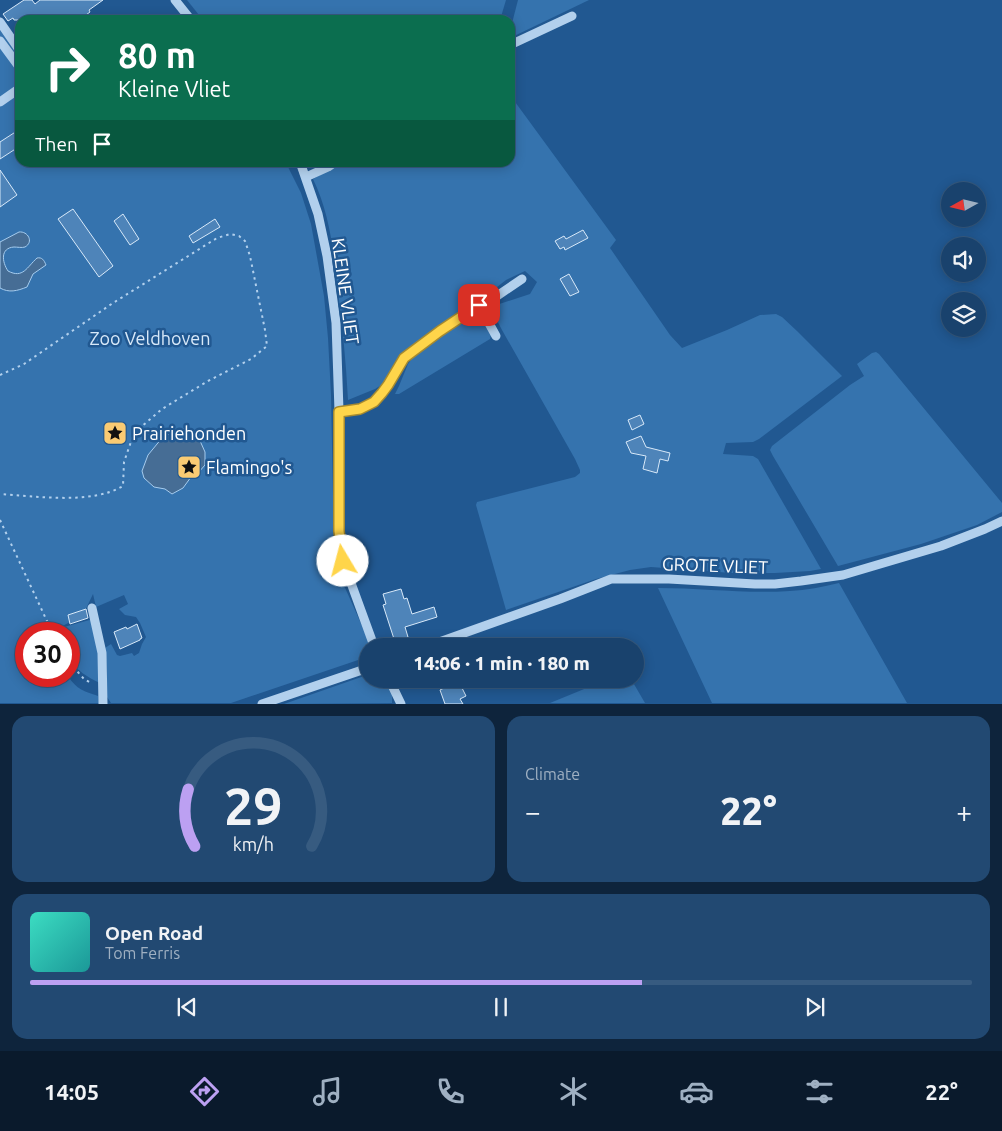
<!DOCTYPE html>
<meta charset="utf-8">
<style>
body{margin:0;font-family:Ubuntu,sans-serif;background:#224972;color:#f1f3f6;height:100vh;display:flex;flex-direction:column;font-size:19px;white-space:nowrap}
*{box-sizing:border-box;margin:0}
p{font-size:16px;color:#9fb0c2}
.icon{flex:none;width:28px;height:28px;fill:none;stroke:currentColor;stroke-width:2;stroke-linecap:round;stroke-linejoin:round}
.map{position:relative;height:704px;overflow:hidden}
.details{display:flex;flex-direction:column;gap:12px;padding:12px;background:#0e243c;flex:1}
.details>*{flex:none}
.guide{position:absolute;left:15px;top:15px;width:500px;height:152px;border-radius:15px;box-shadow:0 2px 12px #0003,0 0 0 1px #375b80;background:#0b6e4f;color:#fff;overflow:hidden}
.needle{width:32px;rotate:262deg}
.buttons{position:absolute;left:941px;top:182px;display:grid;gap:10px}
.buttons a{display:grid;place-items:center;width:45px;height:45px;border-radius:50%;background:#19426d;box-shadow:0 2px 12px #0003,0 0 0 1px #375b80;font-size:25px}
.speed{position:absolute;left:15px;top:622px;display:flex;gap:10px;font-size:25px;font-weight:700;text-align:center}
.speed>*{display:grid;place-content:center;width:65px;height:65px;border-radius:50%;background:#19426d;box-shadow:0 2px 12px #0003,0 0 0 1px #375b80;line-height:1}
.speed .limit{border:8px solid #d22;background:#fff;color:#111}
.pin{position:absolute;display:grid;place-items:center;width:42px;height:42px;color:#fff;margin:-21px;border-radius:10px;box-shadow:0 2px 8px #0006}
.me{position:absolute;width:55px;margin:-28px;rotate:352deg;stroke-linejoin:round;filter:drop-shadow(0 0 4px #0008)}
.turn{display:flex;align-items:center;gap:18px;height:105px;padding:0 20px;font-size:22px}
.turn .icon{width:65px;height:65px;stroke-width:2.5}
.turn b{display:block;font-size:35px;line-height:42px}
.then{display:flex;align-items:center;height:48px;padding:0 20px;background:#0003;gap:10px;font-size:19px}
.big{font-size:38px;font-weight:800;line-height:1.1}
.details .card{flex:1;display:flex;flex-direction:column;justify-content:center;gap:8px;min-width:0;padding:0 18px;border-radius:15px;background:#224972}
.details .dial{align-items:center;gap:0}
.dial svg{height:130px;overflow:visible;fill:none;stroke:#375b80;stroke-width:7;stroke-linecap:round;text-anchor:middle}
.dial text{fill:#f1f3f6;stroke:none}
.song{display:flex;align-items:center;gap:15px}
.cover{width:60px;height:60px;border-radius:8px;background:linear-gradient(135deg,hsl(170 70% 55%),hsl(180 70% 35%))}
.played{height:5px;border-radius:2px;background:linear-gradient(90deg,#bca0f2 65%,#375b80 65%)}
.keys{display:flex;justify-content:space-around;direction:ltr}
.heat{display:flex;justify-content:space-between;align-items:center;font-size:28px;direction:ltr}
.details .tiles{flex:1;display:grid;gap:12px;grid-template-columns:1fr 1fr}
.card:last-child{grid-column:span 2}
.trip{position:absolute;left:359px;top:638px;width:285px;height:50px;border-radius:25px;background:#19426d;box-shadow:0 2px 12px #0003,0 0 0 1px #375b80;font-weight:800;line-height:50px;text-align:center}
.dock{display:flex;height:80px;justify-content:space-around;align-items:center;background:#0a1a2c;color:#9fb0c2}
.dock .icon{width:35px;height:35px}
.dock .active{color:#bca0f2}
.dock b{font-size:22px;color:#f1f3f6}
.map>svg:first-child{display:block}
.green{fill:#3573ae}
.water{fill:#466d95;stroke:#a6ccee}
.building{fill:#4e84b9;stroke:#d8e9f9}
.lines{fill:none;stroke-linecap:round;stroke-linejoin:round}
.path{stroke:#b2d0ed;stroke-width:2;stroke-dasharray:2.5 4;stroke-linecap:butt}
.minor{stroke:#b2d0ed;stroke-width:9}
.route-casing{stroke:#a68a30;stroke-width:12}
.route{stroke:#ffd54a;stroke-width:9}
.labels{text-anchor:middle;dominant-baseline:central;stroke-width:5;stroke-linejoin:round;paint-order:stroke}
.street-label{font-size:18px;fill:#fff;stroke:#215891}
.park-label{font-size:18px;fill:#d8e9f9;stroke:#215891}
.poi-label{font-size:18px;fill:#fff;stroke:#215891;text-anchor:start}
</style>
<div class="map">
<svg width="1002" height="704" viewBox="0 0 1002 704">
<rect width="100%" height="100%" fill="#215891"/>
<g class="green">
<polygon points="187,0 506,0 500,20 203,20"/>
<polygon points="518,0 589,0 510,38 510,31"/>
<path d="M 0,30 L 20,58 L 20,162 L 286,163 L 301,193 L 311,224 L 324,296 L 328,338 L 331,395 L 334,546 L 336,566 L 342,581 L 371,646 L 368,646 L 367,657 L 231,703 L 111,703 L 107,697 L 107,670 L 105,648 L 111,644 L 117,655 L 120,656 L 132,653 L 134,656 L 139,653 L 142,644 L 146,637 L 140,623 L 136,617 L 125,615 L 119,609 L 128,604 L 124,595 L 96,607 L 93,594 L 83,615 L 57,629 L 93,619 L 99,653 L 100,683 C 89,678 75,670 69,658 C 67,652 69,641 69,634 L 26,634 L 26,676 L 68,676 C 77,690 84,691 98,696 L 99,703 L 0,703 Z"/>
<path d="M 510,95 L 616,240 L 610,248 L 670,335 L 682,348 L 727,330 L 760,315 L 776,314 L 782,317 L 797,331 L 842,376 L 759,439 L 753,442 L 726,443 L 723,454 L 753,456 L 758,459 L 821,569 L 810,571 L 775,573 L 732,573 L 651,567 L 630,570 L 596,579 L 506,610 L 476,505 L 477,502 L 575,477 L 580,473 L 580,470 L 575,459 L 502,330 L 490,307 L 530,294 L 537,282 L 525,271 L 506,280 L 478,302 L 396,360 L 387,379 L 383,384 L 375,389 L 348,400 C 346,361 342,322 337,283 C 333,247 329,212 313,179 L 339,163 L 510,162 Z"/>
<polygon points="478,313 491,335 490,339 399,394 395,394 399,386 408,364 419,349 462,321"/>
<polygon points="876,352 879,354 1002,503 1002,512 977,525 921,544 838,566 773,456 770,450 772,446 850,385 864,376 857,364 872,353"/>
<path d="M 839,583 L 907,703 L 712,703 L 658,588 C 702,588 746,594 790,591 C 806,590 823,587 839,583 Z"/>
<polygon points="367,675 368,679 385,679 392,693 392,703 284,704"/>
<polygon points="614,679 631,679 645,703 550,703 589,687"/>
</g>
<g class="water">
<path d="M 19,232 C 28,231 34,242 25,247 C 22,248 17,247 14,247 C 0,248 2,262 8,271 C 23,279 27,267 37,258 C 42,257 44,260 46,265 L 33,274 L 27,287 C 17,291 9,293 0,288 L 0,242 Z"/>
<polygon points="187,428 195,432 201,443 205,452 205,465 198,473 191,477 183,488 172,494 165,489 154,487 144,478 142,471 148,455 162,438 176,430"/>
</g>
<g class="building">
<polygon points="24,0 32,0 35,4 40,0 103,0 89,10 90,12 79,20 14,20 13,18 8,21 3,14"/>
<polygon points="20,129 20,146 0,159 0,142"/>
<polygon points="0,170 17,195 0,207"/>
<polygon points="73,209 113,266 99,277 58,219"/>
<polygon points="123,214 139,239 130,245 114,221"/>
<polygon points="215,219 220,227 193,243 189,236"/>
<polygon points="583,230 588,238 565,250 564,247 560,249 555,241 564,236 566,239"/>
<polygon points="569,274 579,292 570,296 560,279"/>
<polygon points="640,415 644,424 632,430 628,420"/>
<polygon points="641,436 646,447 670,453 668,461 660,459 657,473 643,469 646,456 631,453 626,442"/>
<polygon points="401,589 404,599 407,598 412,614 434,607 437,617 405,627 408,637 395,642 383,605 386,604 383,594"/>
<polygon points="86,609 88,618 70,624 68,615"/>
<polygon points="137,624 142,638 140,639 140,640 120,649 114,632 126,627 127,629"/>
<polygon points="452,684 454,687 460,684 466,696 460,699 463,704 445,704 440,690"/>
</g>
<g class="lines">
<g class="path">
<path d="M 0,375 L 24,364 L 113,303 L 217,238 L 230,234 L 239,236 L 245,241 L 250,256 L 265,330 L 267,346 L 251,359 L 208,381 L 162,409 L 134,433 L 124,462 L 123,486 C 91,505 36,496 0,494"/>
<polyline points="0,520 53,634"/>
<polyline points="69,662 84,679 91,683"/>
</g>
<g class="minor">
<polyline points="175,0 191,20"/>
<polyline points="0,22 20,51"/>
<polyline points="0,41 20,68"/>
<polyline points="510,45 572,16"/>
<polyline points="0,102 20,88"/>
<polyline points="300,162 318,214 327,256 336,323 339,411 339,531 343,561 374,646"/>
<polyline points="306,177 328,167 335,162"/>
<polyline points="479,305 496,336"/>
<polyline points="339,411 360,409 374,402 382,393 388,385 404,358 440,331 479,305 497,296 522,279"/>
<polyline points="92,608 102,653 103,704"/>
<polyline points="428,646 560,599 611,579 669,579 755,584 775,584 801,581 843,575 941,546 985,529 1002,521"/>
<polyline points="389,679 401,704"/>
<polyline points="262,704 368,668"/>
</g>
</g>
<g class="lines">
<g class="route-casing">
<polyline id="route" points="343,561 339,531 339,412 360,409 374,402 382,393 388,385 404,358 440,331 479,305"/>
</g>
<use href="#route" class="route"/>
</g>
<defs>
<g id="sight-square" transform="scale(1.25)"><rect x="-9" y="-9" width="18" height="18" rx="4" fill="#facb73" stroke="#215891"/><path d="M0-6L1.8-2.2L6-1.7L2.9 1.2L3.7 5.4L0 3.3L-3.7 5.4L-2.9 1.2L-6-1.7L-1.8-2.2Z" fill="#111"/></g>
</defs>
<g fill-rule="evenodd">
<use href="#sight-square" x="115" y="433"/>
<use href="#sight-square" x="189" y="467"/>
</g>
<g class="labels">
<g class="street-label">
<text transform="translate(346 291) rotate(82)">KLEINE VLIET</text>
<text transform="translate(715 565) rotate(2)">GROTE VLIET</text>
</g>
<g class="park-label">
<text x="150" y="338">Zoo Veldhoven</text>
</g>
<g class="poi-label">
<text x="132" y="433">Prairiehonden</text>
<text x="206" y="467">Flamingo's</text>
</g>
</g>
</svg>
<div class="buttons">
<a><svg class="needle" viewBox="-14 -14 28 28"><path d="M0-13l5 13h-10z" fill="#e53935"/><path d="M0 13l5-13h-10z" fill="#9fb0c2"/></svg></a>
<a><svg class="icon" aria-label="sound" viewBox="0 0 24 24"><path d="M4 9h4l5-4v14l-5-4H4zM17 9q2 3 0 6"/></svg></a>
<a><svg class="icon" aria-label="layers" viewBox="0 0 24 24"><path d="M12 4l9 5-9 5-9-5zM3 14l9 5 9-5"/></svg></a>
</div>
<div class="speed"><div class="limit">30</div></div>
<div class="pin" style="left:479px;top:305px;background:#d93025"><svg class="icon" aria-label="arrive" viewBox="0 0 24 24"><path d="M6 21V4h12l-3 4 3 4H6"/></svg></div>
<svg class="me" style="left:343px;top:561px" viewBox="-20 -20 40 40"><circle r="19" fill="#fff"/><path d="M0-13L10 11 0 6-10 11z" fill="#ffd54a"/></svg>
<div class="trip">14:06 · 1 min · 180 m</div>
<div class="guide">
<div class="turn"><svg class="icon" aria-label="right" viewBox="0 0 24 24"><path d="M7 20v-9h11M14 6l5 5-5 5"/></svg><div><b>80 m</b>Kleine Vliet</div></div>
<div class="then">Then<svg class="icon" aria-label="arrive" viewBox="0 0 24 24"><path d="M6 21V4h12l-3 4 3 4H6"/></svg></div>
</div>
</div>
<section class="details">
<div class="tiles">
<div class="card dial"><svg viewBox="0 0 100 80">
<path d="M14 69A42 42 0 1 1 86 69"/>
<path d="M14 69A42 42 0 0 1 10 34" stroke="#bca0f2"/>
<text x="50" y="56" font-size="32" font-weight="700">29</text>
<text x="50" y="72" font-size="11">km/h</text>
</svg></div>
<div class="card"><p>Climate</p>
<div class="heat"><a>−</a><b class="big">22°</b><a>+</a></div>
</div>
<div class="card">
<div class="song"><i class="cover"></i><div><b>Open Road</b><p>Tom Ferris</p></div></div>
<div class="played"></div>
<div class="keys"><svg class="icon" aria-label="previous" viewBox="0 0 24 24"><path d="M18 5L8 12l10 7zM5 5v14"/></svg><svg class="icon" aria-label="pause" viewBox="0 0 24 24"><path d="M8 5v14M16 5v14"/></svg><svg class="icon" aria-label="next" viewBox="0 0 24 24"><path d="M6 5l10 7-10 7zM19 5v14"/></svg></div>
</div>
</div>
</section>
<nav class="dock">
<b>14:05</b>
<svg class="icon active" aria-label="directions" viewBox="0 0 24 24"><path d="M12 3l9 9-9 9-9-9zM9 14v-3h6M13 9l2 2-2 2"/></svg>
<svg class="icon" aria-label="music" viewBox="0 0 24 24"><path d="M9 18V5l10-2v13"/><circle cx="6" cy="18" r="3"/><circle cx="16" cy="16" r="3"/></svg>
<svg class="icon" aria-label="phone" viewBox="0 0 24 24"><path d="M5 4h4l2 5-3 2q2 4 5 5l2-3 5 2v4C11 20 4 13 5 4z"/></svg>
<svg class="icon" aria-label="climate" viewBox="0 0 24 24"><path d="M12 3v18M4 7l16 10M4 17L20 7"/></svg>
<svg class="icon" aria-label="car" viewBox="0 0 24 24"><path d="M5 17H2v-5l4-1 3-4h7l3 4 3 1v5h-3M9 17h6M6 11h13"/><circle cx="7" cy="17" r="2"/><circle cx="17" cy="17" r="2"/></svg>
<svg class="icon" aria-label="filters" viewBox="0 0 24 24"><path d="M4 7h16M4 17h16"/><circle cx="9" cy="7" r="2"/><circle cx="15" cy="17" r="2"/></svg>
<b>22°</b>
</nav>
